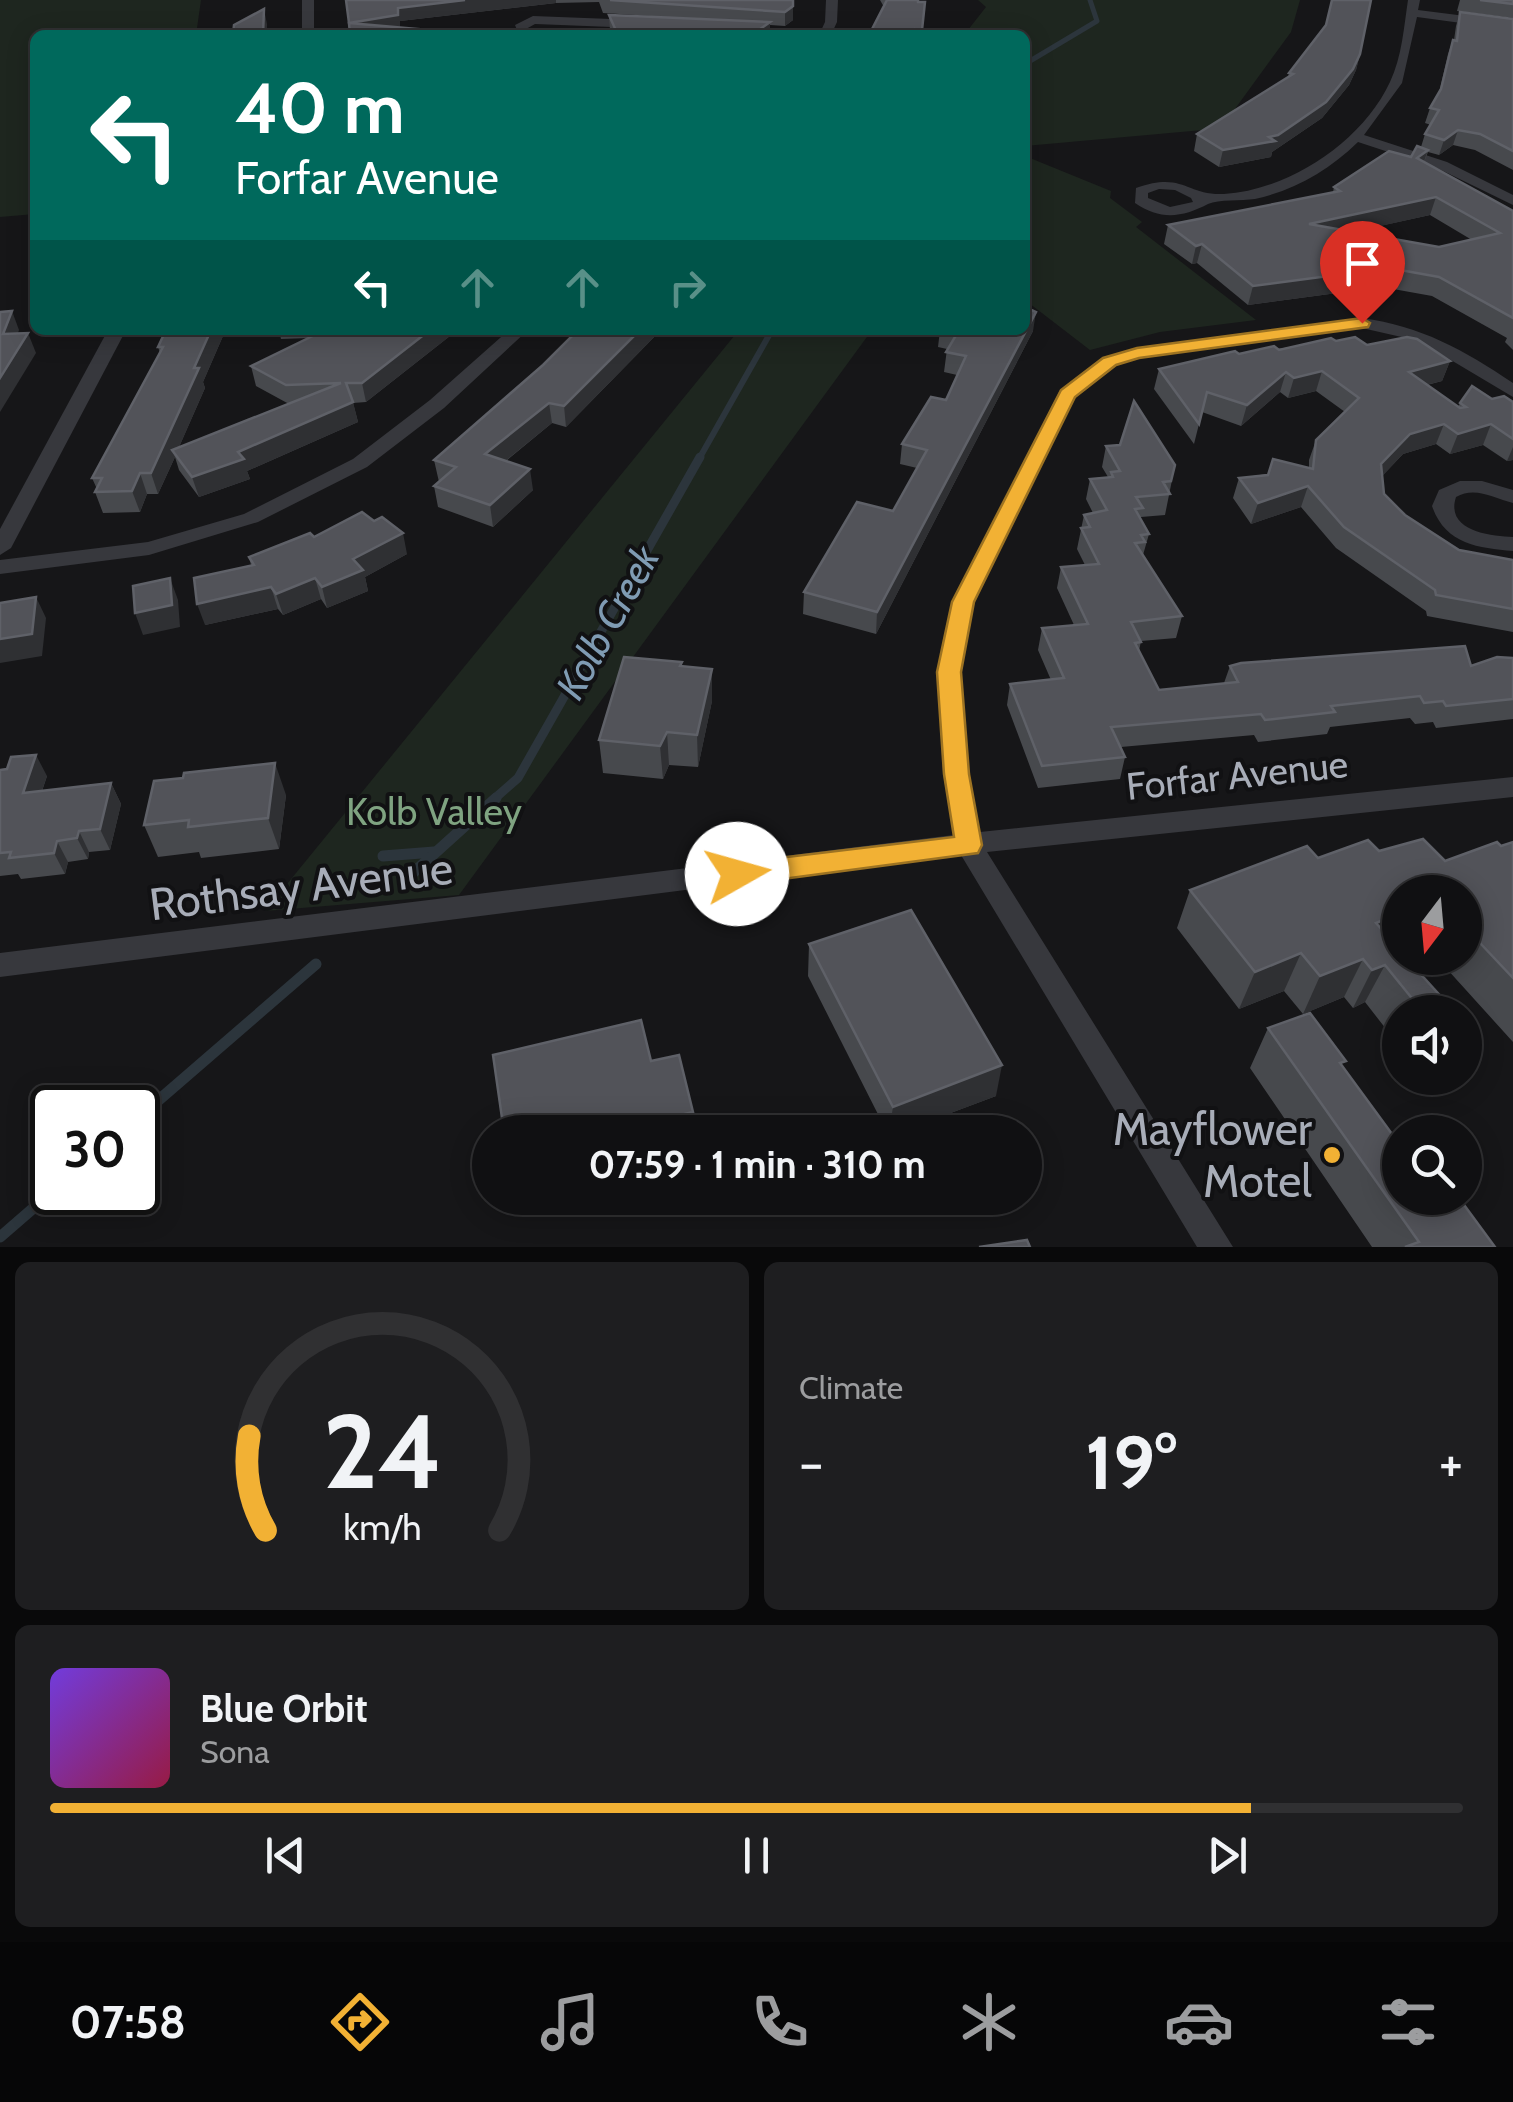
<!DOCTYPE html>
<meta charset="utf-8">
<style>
body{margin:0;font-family:Cabin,sans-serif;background:#1e1e20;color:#f1f3f6;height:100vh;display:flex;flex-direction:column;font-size:38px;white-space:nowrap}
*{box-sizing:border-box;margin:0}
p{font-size:32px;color:#9c9d9f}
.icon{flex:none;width:55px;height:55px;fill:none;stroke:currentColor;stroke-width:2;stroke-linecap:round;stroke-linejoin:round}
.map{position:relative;height:1247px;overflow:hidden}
.drawer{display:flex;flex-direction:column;gap:15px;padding:15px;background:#09090a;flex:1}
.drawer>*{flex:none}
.banner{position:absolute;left:30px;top:30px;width:1000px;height:305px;border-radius:15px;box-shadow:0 5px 25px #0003,0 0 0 2px #303032;background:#00695c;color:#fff;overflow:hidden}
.needle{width:65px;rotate:196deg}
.controls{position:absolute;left:1382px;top:875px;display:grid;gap:20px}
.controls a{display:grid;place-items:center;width:100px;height:100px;border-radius:50%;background:#101012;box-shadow:0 5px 25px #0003,0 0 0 2px #303032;font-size:50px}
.speed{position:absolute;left:30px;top:1085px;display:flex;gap:20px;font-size:50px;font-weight:700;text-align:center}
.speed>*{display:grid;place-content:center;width:130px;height:130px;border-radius:50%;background:#101012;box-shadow:0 5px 25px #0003,0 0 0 2px #303032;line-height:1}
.speed .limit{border:5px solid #111;border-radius:15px;background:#fff;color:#111}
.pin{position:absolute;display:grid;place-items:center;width:85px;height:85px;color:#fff;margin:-102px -42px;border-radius:50% 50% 50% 0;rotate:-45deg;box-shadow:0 0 10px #0007}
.pin .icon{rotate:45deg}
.me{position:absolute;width:110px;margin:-55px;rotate:83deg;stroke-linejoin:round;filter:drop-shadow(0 0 8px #0008)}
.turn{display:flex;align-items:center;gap:35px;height:210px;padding:0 40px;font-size:45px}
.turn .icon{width:130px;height:130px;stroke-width:2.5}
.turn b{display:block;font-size:70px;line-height:85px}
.lanes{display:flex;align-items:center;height:95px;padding:0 40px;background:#0003;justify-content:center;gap:50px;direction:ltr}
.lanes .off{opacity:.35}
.big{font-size:75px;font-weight:700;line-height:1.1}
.drawer .tile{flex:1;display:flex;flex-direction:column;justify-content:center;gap:15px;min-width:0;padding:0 35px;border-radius:15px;background:#1e1e20}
.drawer .dial{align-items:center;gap:0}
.dial svg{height:260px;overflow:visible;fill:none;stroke:#303032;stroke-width:7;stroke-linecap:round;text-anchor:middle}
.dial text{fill:#f1f3f6;stroke:none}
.song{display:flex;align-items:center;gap:30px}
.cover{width:120px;height:120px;border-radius:15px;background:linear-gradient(135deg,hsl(260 70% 55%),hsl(340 70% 35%))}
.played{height:10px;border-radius:5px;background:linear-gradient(90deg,#f2b134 85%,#303032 85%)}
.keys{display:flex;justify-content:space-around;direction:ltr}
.heat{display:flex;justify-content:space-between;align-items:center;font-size:55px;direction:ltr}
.drawer .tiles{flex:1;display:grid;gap:15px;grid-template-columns:1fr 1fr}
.tile:last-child{grid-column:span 2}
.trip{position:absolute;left:472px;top:1115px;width:570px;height:100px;border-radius:50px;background:#101012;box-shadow:0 5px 25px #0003,0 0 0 2px #303032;font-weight:700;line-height:100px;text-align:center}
.tabs{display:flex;height:160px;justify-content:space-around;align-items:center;background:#060607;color:#9c9d9f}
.tabs .icon{width:70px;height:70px}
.tabs .on{color:#f2b134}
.tabs b{font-size:45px;color:#f1f3f6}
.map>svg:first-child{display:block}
.green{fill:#1e261f}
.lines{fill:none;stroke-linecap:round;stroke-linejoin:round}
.stream-far3{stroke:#2c353c;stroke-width:5}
.stream-far2{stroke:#2c353c;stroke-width:6}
.stream-far1{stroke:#2c353c;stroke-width:9}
.stream{stroke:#2c353c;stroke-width:11}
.street{fill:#37383d;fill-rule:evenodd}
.wall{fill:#47494d;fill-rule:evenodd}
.shaded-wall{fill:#2f3033}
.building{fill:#525359;stroke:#5f6168;stroke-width:2.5;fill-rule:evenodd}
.route{fill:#f2b134;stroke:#9d7322;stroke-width:2.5}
.poi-dot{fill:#f2b134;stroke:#111113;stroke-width:4}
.labels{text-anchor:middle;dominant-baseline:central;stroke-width:8;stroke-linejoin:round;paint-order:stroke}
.street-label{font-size:38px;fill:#a8adb8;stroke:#111113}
.park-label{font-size:38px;fill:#7fa381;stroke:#111113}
.water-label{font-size:40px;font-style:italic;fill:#7f9bb3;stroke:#111113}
.near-street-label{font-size:45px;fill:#a8adb8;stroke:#111113}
.near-poi-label{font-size:45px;fill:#a8adb8;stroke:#111113;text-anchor:end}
</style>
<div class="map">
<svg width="1513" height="1247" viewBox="0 0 1513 1247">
<rect width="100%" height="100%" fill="#161618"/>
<g class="green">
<polygon points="0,0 201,0 196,35 35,35 35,214 0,217"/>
<polygon points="978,0 1300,0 1291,32 1224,124 1203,130 1025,146 1025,35 964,35 986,7"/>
<polygon points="1025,156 1111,191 1110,198 1142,222 1136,227 1256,320 1160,332 1090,350 1025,300"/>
<polygon points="739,330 872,330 459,895 265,911"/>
</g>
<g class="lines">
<polyline class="stream-far3" points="1025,64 1097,21 1090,0"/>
<polyline class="stream-far2" points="699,459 772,330"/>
<polyline class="stream-far1" points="493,800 518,778 700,457"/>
<g class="stream">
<polyline points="383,856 434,852"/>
<polyline points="403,882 496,798"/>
<polyline points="138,1118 316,964"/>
<polyline points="0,1237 52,1192"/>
</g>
<g class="street">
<rect x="302" y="0" width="12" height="35"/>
<polygon points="826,0 838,0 837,22 831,35 819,35 825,22"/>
<path d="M 1408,0 L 1420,0 L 1418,10 L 1513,22 L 1513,30 L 1417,17 L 1402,83 L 1364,135 L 1447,162 L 1513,195 L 1513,205 L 1437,168 L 1358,142 C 1328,171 1295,190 1255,199 C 1241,201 1219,199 1208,204 C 1183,217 1161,221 1135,203 L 1136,188 C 1184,171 1186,196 1224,194 C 1289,190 1362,142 1390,82 C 1402,57 1404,26 1408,0 ZM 1159,189 L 1175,190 L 1191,198 L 1193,202 L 1170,207 L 1148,198 L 1148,193 Z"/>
<polygon points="533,16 637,20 643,24 637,28 535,24 526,29 531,35 519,35 515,25"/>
<polygon points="739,27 800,31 806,35 743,34 737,30"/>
<path d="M 1362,318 C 1421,326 1464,350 1513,383 L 1513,397 L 1419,341 L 1362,328 L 1140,358 L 1116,366 L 1075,397 L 974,603 L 961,673 L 969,774 L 980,832 L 1513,777 L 1513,797 L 987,852 L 1233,1247 L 1197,1247 L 961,855 L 0,977 L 0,953 L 954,835 L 943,774 L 937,673 L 952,603 L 1060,390 L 1104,358 L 1137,348 Z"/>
<polygon points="108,330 126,330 11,548 0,555 0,529"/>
<polygon points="509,330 528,330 444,408 367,467 258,522 149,555 0,574 0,560 148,542 244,514 353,459 430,400"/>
<path d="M 1482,481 L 1513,490 L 1513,503 C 1494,498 1475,486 1456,497 C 1445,531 1490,536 1513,537 L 1513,551 C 1478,548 1445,544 1432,506 L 1439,490 L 1460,481 Z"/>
</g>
</g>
<g class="wall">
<polygon points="346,0 793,0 793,20 785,26 770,25 770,35 613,35 610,30 609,15 652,16 603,13 599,2 556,3 400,21 350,35"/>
<polygon points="880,0 918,0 918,2 925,2 922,35 869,35 884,7"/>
<polygon points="1460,0 1513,0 1513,18 1457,11"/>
<path d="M 1460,12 L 1513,19 L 1513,170 L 1475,150 L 1453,145 L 1439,155 L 1428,152 L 1424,162 L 1513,211 L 1513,350 L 1505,342 L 1507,338 L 1432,296 L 1382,287 L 1248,305 L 1197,263 L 1192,264 L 1164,244 L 1168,225 L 1333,192 L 1334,187 L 1411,157 L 1421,147 L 1425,134 L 1431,125 L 1425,123 L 1430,108 L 1439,93 L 1448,54 L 1453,40 L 1454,40 L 1456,26 ZM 1430,215 L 1472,240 L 1439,247 L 1352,232 Z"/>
<polygon points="1360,54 1356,70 1349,85 1322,118 1272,152 1271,157 1219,167 1194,151 1197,134 1288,77 1289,73"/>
<polygon points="1028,296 1033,331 876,634 803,614 804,592 893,511 917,468 900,464 902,444 946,400 957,375 944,372 947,349 938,347 940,330 1025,330"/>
<polygon points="166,330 273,330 222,332 223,336 203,382 205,388 179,447 289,404 256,386 251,366 309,338 281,339 279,330 454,330 455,332 366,402 353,403 358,422 247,471 250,479 199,497 179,470 175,457 158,494 147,494 140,512 103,513 95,492 97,489 92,478 160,353 158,347"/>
<polygon points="578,330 661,330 566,427 552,423 506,461 533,490 493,527 438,507 434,486 439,482 434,460 543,365"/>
<polygon points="1336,341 1367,345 1450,361 1442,381 1427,385 1458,407 1460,403 1492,399 1513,402 1513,460 1507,461 1483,445 1450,454 1436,444 1403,454 1382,476 1384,494 1405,515 1459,550 1513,560 1513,632 1427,616 1426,611 1336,548 1301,507 1251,524 1233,498 1239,478 1309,468 1309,460 1316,440 1345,412 1316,391 1288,398 1280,392 1241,426 1202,412 1194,444 1154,389 1159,369 1239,354"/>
<polygon points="1106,446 1175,465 1165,515 1141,517 1140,518 1149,534 1143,555 1182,616 1176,638 1141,641 1139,651 1159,690 1224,683 1230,666 1471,666 1513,658 1513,719 1436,728 1433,722 1415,724 1410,718 1330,727 1327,734 1258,742 1254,735 1121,747 1125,757 1120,779 1038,788 1007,705 1010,684 1051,680 1038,650 1042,628 1074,625 1057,588 1061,567 1085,565 1077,549 1084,515 1093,513 1086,499 1090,479 1108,477 1102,467"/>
<polygon points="407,554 365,577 368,591 327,608 321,599 283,615 278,609 205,625 251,565 249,557"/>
<polygon points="682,662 682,666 712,701 698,767 669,765 663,779 603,773 599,740"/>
<polygon points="0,770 47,776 42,791 111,783 121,804 110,850 89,852 88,859 68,862 65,874 21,879 18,874 0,876"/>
<polygon points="286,795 279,849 201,858 199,852 158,857 144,825"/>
<polygon points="1513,842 1513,1042 1437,958 1465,958 1465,892 1400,892 1396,945 1455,1012 1400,1012 1400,1047 1365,1002 1353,1008 1344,997 1303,1014 1284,991 1239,1009 1177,928 1190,890 1318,858 1379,851 1445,861"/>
<polygon points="809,944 996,1096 900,1132 887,1132 808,976"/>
<polygon points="1268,1028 1343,1067 1400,1198 1495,1247 1372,1247 1250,1068"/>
</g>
<g class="shaded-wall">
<polygon points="465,0 556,0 556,3 400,21 400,29 349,23 398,8"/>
<polygon points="793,6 793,20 785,26 785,12"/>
<polygon points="264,9 267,24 267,35 263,35"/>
<polygon points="770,22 770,35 756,35 756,32"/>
<polygon points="1360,54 1356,70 1349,85 1322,118 1272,152 1271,157 1219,167 1223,150 1269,137"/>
<polygon points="1458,130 1453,145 1439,155 1444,140"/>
<polygon points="1428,150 1422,167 1417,158"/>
<polygon points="1436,197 1430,215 1304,243 1309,224"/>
<polygon points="1202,244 1197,263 1192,264 1196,246"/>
<polygon points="1389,268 1382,287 1248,305 1253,286"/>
<polygon points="1029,287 1028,305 1031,303 1029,322 1025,324 1025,290"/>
<polygon points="12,311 19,330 11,354 3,334"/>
<polygon points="1036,312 1033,331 876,634 877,612"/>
<polygon points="211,330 221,330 223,336 203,382 205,388 176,454 172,450 175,457 158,494 151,473"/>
<polygon points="430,330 454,330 455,332 366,402 362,383"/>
<polygon points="640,330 661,330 566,427 564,406"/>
<polygon points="28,333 36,353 0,412 0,378"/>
<polygon points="1450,361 1442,381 1401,391 1409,372"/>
<polygon points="1322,371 1316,391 1288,398 1294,378"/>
<polygon points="1286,372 1280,392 1241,426 1247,405"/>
<polygon points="353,402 358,422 247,471 250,479 199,497 192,477 238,452"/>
<polygon points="549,403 552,423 488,475 485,454"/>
<polygon points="1444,424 1436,444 1403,454 1374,485 1381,464 1410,434"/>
<polygon points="1491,424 1483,445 1450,454 1458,434"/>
<polygon points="1513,447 1513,460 1507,461"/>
<polygon points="530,469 533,490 493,527 490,505"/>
<polygon points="140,473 147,494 140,512 132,491"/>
<polygon points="1308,486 1301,507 1251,524 1258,503"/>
<polygon points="403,533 407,554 365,577 368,591 327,608 322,587 353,559"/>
<polygon points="170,578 178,600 180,627 143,635 135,613"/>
<polygon points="315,578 321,599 283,615 276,594"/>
<polygon points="271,587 278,609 205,625 197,604"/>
<polygon points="36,597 46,618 42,656 0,663 0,639"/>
<polygon points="712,669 712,701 698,767 697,735"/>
<polygon points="667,732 669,765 663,779 660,746"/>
<polygon points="36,755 47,776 34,814 23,793"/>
<polygon points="275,763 286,795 279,849 268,818"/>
<polygon points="111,783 121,804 110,850 100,829"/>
<polygon points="79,831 89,852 88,859 77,838"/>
<polygon points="57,841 68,862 65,874 54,853"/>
<polygon points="1400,913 1400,944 1357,961 1376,923"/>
<polygon points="1301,953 1284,991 1239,1009 1255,972"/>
<polygon points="1363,959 1344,997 1303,1014 1320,976"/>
<polygon points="1385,965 1365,1002 1353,1008 1372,970"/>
<polygon points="1002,1065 996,1096 900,1132 889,1132 893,1107"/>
<polygon points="693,1112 694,1132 608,1132"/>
<polygon points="542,1198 587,1198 587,1199 544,1209"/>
</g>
<g class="building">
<polygon points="346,0 465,0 398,8 398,15 349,23"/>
<polygon points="610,0 793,0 793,6 785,12"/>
<polygon points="887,0 918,0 918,2 925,2 922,30 915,29 912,35 869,35"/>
<polygon points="1332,0 1371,0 1360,54 1353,69 1326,102 1278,135 1269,137 1275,141 1223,150 1197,134 1293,74 1289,73 1326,25"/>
<polygon points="1480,0 1513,0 1513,4"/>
<polygon points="264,9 263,35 233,35 234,25"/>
<polygon points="1460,12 1513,19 1513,151 1480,134 1458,130 1444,140 1425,134 1439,110 1430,108 1441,89 1453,40 1457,41"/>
<polygon points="609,15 770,22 756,32 769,34 618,35"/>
<polygon points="349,23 486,35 350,35"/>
<path d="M 1417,146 L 1428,150 L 1417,158 L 1513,211 L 1513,318 L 1439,277 L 1389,268 L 1253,286 L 1202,244 L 1196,246 L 1168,225 L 1340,191 L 1334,187 L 1389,151 L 1411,157 ZM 1436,197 L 1500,233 L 1439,247 L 1309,224 Z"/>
<polygon points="1025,307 1036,312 877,612 804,592 857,502 893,511 927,450 902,444 931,397 946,400 966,356 946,352 958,332 951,330 1025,330"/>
<polygon points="12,311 3,334 28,333 0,378 0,312"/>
<polygon points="166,330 211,330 194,368 199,368 151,473 140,473 132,491 95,492 102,478 92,478 163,347 158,347"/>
<polygon points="325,330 430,330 362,383 346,383 353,402 238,452 244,459 192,477 172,450 341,383 286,385 251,366"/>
<polygon points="578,330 640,330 564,406 549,403 485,454 530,469 490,505 434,486 456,467 434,460 543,365"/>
<polygon points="1355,337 1367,345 1407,337 1417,339 1450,361 1409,372 1460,408 1466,407 1460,403 1472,386 1492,399 1504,396 1513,402 1513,439 1491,424 1458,434 1444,424 1410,434 1381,464 1384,494 1405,515 1459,550 1513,560 1513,609 1436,595 1435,590 1344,527 1308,486 1258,503 1239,478 1268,475 1273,459 1313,469 1316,440 1359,398 1322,371 1294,378 1286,372 1247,405 1207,392 1199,424 1159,369 1235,351 1239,354 1274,346 1279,350 1331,338 1336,341"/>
<polygon points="1134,401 1175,465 1171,481 1163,482 1170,494 1136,497 1143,508 1135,509 1149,534 1141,535 1145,542 1135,543 1182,616 1131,622 1141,642 1135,643 1159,690 1238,682 1230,666 1241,663 1465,646 1471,666 1497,657 1513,658 1513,699 1446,706 1443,701 1424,703 1420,696 1331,706 1335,712 1265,720 1261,714 1111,727 1125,757 1042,766 1010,684 1064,678 1042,628 1088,624 1061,567 1099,564 1081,528 1090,527 1084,515 1107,510 1090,479 1113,477 1111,472 1120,471 1106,446 1120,445"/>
<polygon points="362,512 374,521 382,517 403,533 353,559 363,570 322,587 315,578 276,594 271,587 197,604 194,578 254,565 249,557 310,533 314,537"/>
<polygon points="170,578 172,605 135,613 133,586"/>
<polygon points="36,597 32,634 0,639 0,603"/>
<polygon points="624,657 682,662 680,666 712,669 697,735 667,732 660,746 599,740"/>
<polygon points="36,755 23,793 111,783 100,829 79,831 77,838 57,841 54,853 9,858 11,852 0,853 0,770 7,769 11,757"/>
<polygon points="275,763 268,818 188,827 189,820 144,825 154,781 183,778 184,773"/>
<polygon points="1423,839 1445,861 1497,842 1501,846 1513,842 1513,978 1465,927 1465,892 1400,892 1400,913 1376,923 1400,950 1400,958 1406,958 1455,1012 1423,1012 1385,965 1372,970 1363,959 1320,976 1301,953 1255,972 1190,890 1307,846 1318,858 1368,840 1379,851"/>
<polygon points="911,910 1002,1065 893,1107 809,944"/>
<polygon points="1310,1013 1346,1061 1340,1063 1400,1145 1400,1198 1459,1198 1495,1247 1405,1247 1419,1242 1268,1028"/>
<polygon points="641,1020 651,1061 679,1055 693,1112 608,1132 504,1132 493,1055"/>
<polygon points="1027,1240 1030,1247 979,1247"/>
</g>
<polygon class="route" points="1362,318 1370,323 1368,327 1139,358 1116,365 1075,397 974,602 961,672 969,774 982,845 978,853 737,885 728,882 724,874 728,867 737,863 954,837 944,774 937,672 952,602 1061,390 1103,358 1137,348"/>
<circle class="poi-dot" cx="1332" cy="1155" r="10"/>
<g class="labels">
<g class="street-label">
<text transform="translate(1237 775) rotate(-6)">Forfar Avenue</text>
</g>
<g class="park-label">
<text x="434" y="811">Kolb Valley</text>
</g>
<g class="water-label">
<text transform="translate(607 622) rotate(-61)">Kolb Creek</text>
</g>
<g class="near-street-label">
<text transform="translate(301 886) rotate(-7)">Rothsay Avenue</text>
</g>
<g class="near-poi-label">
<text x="1312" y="1129">Mayflower<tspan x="1312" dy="52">Motel</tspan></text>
</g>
</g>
</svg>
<div class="controls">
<a><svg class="needle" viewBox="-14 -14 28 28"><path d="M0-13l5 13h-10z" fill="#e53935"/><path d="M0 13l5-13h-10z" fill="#9c9d9f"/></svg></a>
<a><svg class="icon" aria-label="sound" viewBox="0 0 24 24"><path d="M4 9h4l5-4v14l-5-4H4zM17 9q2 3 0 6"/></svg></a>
<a><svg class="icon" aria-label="search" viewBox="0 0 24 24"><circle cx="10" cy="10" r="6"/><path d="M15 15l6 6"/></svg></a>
</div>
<div class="speed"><div class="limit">30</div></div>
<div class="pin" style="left:1362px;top:323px;background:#d93025"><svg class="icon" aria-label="arrive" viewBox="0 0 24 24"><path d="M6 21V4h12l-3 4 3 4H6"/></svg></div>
<svg class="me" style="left:737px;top:874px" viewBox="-20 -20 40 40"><circle r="19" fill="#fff"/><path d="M0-13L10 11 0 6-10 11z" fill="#f2b134"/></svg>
<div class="trip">07:59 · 1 min · 310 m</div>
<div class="banner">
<div class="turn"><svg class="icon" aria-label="left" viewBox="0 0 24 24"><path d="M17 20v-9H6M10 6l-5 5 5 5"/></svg><div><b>40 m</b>Forfar Avenue</div></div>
<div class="lanes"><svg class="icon" aria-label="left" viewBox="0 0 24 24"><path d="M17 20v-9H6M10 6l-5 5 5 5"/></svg><svg class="icon off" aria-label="ahead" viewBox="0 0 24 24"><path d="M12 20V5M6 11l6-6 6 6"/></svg><svg class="icon off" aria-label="ahead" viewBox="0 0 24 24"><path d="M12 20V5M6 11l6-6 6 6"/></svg><svg class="icon off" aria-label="right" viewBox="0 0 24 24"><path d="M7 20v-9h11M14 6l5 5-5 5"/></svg></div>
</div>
</div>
<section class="drawer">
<div class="tiles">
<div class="tile dial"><svg viewBox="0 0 100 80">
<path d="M14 69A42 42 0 1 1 86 69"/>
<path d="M14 69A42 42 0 0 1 9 40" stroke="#f2b134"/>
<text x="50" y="56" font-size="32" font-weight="700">24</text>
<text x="50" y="72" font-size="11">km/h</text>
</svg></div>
<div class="tile"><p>Climate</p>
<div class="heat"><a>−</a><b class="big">19°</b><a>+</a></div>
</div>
<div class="tile">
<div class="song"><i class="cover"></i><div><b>Blue Orbit</b><p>Sona</p></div></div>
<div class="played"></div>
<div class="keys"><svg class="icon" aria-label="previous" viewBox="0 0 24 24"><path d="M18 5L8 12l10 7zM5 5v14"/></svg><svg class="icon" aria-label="pause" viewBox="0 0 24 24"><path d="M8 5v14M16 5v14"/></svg><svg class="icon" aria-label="next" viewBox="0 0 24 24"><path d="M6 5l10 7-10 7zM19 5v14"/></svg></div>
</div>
</div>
</section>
<nav class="tabs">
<b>07:58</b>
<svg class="icon on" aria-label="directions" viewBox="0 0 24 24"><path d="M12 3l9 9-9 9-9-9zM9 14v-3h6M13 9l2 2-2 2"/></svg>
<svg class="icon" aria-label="music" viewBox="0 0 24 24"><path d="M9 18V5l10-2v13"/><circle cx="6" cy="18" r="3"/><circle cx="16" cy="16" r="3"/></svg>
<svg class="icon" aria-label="phone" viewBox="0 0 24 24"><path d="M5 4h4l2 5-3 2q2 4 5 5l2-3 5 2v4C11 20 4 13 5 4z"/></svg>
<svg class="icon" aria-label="climate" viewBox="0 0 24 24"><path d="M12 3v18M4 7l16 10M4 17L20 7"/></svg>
<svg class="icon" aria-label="car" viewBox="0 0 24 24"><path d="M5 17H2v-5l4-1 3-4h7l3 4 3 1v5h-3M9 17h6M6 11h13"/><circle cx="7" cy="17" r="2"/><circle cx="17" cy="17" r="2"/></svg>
<svg class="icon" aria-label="filters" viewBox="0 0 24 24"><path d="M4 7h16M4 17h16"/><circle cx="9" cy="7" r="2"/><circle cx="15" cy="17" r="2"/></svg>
</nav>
